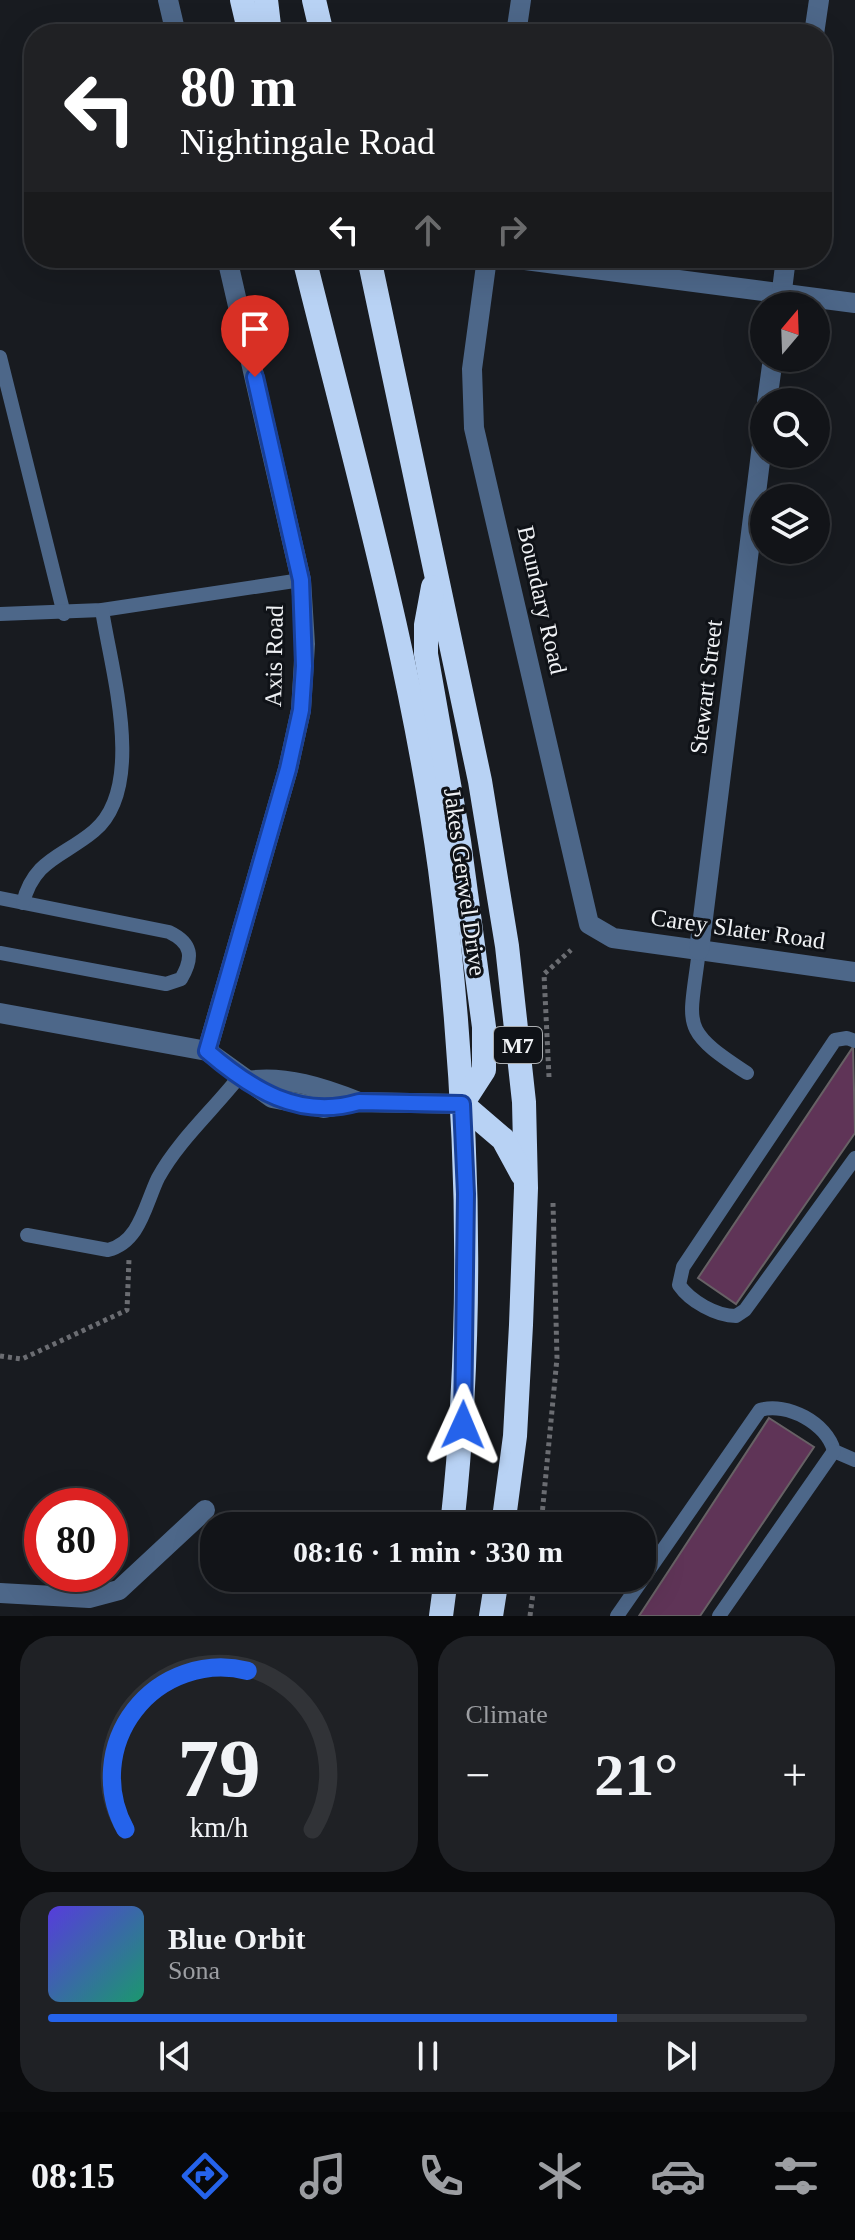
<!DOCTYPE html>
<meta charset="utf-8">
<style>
body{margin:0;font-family:"Times New Roman",serif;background:#1f2125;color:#f1f3f6;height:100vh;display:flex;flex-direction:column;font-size:30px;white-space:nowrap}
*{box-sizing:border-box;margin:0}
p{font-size:26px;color:#9c9ea2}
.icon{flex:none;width:44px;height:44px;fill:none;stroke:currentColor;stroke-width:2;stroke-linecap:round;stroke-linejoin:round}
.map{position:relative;height:1616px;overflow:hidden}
.details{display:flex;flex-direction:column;gap:20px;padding:20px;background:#0a0b0d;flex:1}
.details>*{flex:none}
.top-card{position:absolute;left:24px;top:24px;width:808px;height:244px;border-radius:32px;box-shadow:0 8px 32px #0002,0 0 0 2px #313337;background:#202124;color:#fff;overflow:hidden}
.needle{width:52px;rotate:19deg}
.controls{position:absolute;left:750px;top:292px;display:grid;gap:16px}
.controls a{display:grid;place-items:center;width:80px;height:80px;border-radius:50%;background:#121418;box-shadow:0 8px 32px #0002,0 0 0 2px #313337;font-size:40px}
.speed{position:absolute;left:24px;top:1488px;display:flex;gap:16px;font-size:40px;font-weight:700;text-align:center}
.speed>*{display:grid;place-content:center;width:104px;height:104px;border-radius:50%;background:#121418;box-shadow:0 8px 32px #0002,0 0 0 2px #313337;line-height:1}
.speed .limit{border:12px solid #d22;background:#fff;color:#111}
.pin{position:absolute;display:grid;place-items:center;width:68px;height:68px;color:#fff;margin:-82px -34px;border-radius:50% 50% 50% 0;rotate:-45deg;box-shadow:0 0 8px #0007}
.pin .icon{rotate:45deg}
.me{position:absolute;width:88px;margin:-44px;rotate:1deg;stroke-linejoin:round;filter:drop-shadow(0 0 6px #0008)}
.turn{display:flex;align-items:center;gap:28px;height:168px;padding:0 24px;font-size:36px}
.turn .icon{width:104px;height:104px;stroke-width:2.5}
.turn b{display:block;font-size:56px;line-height:68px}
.lanes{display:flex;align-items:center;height:76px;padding:0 24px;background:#0003;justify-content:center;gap:40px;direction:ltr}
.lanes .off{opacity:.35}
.big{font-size:60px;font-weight:800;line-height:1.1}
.details .card{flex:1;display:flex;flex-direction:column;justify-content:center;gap:12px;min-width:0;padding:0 28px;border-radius:32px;background:#1f2125}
.details .dial{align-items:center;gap:0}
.dial svg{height:208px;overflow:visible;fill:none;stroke:#313337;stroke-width:7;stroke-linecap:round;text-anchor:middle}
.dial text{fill:#f1f3f6;stroke:none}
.song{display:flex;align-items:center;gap:24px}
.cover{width:96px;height:96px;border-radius:12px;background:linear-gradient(135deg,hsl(250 70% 55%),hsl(160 70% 35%))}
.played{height:8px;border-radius:4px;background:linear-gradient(90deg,#2563eb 75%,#313337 75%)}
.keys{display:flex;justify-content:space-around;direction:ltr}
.heat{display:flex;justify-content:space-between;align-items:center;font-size:44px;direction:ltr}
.details .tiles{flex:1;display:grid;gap:20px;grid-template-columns:1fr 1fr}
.card:last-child{grid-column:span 2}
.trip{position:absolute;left:200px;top:1512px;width:456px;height:80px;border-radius:32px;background:#121418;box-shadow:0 8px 32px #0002,0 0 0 2px #313337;font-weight:800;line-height:80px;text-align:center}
.dock{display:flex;height:128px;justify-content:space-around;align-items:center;background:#07080a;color:#9c9ea2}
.dock .icon{width:56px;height:56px}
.dock .active{color:#2563eb}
.dock b{font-size:36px;color:#f1f3f6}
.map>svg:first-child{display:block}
.building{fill:#5f3457;stroke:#676165;stroke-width:2}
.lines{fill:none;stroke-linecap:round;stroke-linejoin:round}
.path{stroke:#6b6d72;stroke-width:5;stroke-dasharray:4 4;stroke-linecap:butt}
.lane{stroke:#4d6789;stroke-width:14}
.street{stroke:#4d6789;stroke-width:20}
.highway{stroke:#b8d2f4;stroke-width:24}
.route-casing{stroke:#184099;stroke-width:20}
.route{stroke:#2563eb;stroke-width:14}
.labels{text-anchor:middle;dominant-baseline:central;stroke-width:6;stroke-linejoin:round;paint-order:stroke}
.shield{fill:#0f1217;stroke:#acafb2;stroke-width:2}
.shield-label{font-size:22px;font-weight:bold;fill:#f0f2f5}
.street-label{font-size:24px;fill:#f0f2f5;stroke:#0f1217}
</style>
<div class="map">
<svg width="855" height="1616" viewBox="0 0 855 1616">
<rect width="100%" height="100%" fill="#181b20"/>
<g class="building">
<polygon points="853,1047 855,1133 736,1304 698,1278"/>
<polygon points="769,1418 814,1447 700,1616 639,1616"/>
</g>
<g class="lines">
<g class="path">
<polyline points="549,1077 544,974 571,950"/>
<polyline points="0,1356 22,1359 127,1310 129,1259"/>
<polyline points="541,1526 557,1358 553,1203"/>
<polyline points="530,1616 535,1578"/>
</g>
<g class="lane">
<polyline points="0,357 64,614"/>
<polyline points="0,614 102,610 301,580"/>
<path d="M 0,898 L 169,932 C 192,943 194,957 181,979 L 166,984 L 0,953"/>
<path d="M 23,903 C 34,859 63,857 94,831 C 147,787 111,669 102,610"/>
<path d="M 699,950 C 690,1027 678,1028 747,1073"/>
<path d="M 855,1041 L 847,1038 L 835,1040 L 683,1267 L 679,1285 C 690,1301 716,1316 736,1316 L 745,1310 L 855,1158"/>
<path d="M 27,1235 L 108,1250 C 140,1242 145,1205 158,1178 C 178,1141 214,1109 239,1077"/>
<path d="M 617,1616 L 760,1410 C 787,1402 827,1423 834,1451 L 855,1460"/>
<polyline points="719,1616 834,1451"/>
</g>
<g class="street">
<polyline points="168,0 176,34"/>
<polyline points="516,34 521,0"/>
<polyline points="814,34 819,0"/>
<polyline points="487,258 472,369 474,428 589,924 613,938 855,972"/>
<polyline points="510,258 855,303"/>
<polyline points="780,306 786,258"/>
<polyline points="767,402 773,358"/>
<polyline points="699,950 764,429"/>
<polyline points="0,1013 207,1051 272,1098 324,1108 359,1102 462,1104"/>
<polyline points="207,1051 288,769 301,710 305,644 301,580 227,258"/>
<path d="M 247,1081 C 285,1075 324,1088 359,1102"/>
<polyline points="0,1593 89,1598 119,1590 205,1510"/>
</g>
<g class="highway">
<polyline points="242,0 250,34"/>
<polyline points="266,0 270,34"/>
<polyline points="314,0 322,34"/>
<path d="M 304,258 C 354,460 412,663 440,869 C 468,1086 476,1308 452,1526"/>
<polyline points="369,258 480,781 507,946 524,1102 526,1188 521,1325 515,1436 503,1526"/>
<polyline points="433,587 426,625 426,654 459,841 484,1027 484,1070 462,1104"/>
<polyline points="462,1104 503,1139 522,1174"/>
<polyline points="441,1616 446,1578"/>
<polyline points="491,1616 497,1578"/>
</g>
</g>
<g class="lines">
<g class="route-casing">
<path id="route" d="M 255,377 L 301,580 L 304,666 L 301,710 L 288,769 L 207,1051 C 251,1089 299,1120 359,1102 L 462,1104 L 466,1194 L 463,1425"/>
</g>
<use href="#route" class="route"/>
</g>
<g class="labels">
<rect class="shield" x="494" y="1027" width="48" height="36" rx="6"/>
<g class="shield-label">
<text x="518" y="1045">M7</text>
</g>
<g class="street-label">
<text transform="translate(542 600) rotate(77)">Boundary Road</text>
<text transform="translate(274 656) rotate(-89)">Axis Road</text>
<text transform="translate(706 687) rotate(-83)">Stewart Street</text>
<text transform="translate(465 882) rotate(82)">Jakes Gerwel Drive</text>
<text transform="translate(738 929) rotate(8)">Carey Slater Road</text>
</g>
</g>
</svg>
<div class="controls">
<a><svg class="needle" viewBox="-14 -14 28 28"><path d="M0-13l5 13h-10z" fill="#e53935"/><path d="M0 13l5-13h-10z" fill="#9c9ea2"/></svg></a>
<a><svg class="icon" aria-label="search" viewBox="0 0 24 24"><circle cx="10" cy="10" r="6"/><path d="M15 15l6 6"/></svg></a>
<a><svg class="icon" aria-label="layers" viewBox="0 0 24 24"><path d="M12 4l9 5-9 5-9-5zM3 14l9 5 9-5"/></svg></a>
</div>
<div class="speed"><div class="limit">80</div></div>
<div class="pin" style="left:255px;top:377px;background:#d93025"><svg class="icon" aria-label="arrive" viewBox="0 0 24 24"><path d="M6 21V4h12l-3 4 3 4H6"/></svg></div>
<svg class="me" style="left:463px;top:1425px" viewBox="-20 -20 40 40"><path d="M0-17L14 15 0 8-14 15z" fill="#2563eb" stroke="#fff" stroke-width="4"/></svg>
<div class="trip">08:16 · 1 min · 330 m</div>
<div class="top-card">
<div class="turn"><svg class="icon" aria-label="left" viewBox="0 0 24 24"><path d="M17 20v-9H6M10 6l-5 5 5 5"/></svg><div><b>80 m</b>Nightingale Road</div></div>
<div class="lanes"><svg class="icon" aria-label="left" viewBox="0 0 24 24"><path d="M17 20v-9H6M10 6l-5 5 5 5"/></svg><svg class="icon off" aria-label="ahead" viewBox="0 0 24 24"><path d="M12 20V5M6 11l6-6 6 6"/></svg><svg class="icon off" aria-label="right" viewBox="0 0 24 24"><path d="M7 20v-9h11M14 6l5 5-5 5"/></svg></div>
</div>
</div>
<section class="details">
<div class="tiles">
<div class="card dial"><svg viewBox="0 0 100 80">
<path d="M14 69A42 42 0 1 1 86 69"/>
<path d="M14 69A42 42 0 0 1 61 8" stroke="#2563eb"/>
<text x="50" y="56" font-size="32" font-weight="700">79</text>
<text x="50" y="72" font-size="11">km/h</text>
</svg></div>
<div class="card"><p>Climate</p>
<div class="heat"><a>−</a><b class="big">21°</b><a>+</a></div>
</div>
<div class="card">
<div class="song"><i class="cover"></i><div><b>Blue Orbit</b><p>Sona</p></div></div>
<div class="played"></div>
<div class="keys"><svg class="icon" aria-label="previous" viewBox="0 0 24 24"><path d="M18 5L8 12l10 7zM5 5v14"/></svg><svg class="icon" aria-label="pause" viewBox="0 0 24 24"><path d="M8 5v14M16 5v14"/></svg><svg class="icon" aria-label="next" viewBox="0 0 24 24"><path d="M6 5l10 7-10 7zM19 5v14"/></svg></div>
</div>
</div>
</section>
<nav class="dock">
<b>08:15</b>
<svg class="icon active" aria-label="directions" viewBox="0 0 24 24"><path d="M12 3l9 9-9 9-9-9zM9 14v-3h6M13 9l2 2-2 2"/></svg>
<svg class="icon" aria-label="music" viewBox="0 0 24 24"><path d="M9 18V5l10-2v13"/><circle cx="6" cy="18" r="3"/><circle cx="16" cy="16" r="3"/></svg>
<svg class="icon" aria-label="phone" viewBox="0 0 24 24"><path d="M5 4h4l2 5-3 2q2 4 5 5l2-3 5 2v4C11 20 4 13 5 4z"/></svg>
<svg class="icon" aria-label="climate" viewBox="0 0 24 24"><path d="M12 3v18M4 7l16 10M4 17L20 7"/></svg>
<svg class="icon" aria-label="car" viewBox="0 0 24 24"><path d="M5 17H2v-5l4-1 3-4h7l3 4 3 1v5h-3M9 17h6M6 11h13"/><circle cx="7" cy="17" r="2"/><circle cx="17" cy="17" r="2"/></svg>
<svg class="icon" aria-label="filters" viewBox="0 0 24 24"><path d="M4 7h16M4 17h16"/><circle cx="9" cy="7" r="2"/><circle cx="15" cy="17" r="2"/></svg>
</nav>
